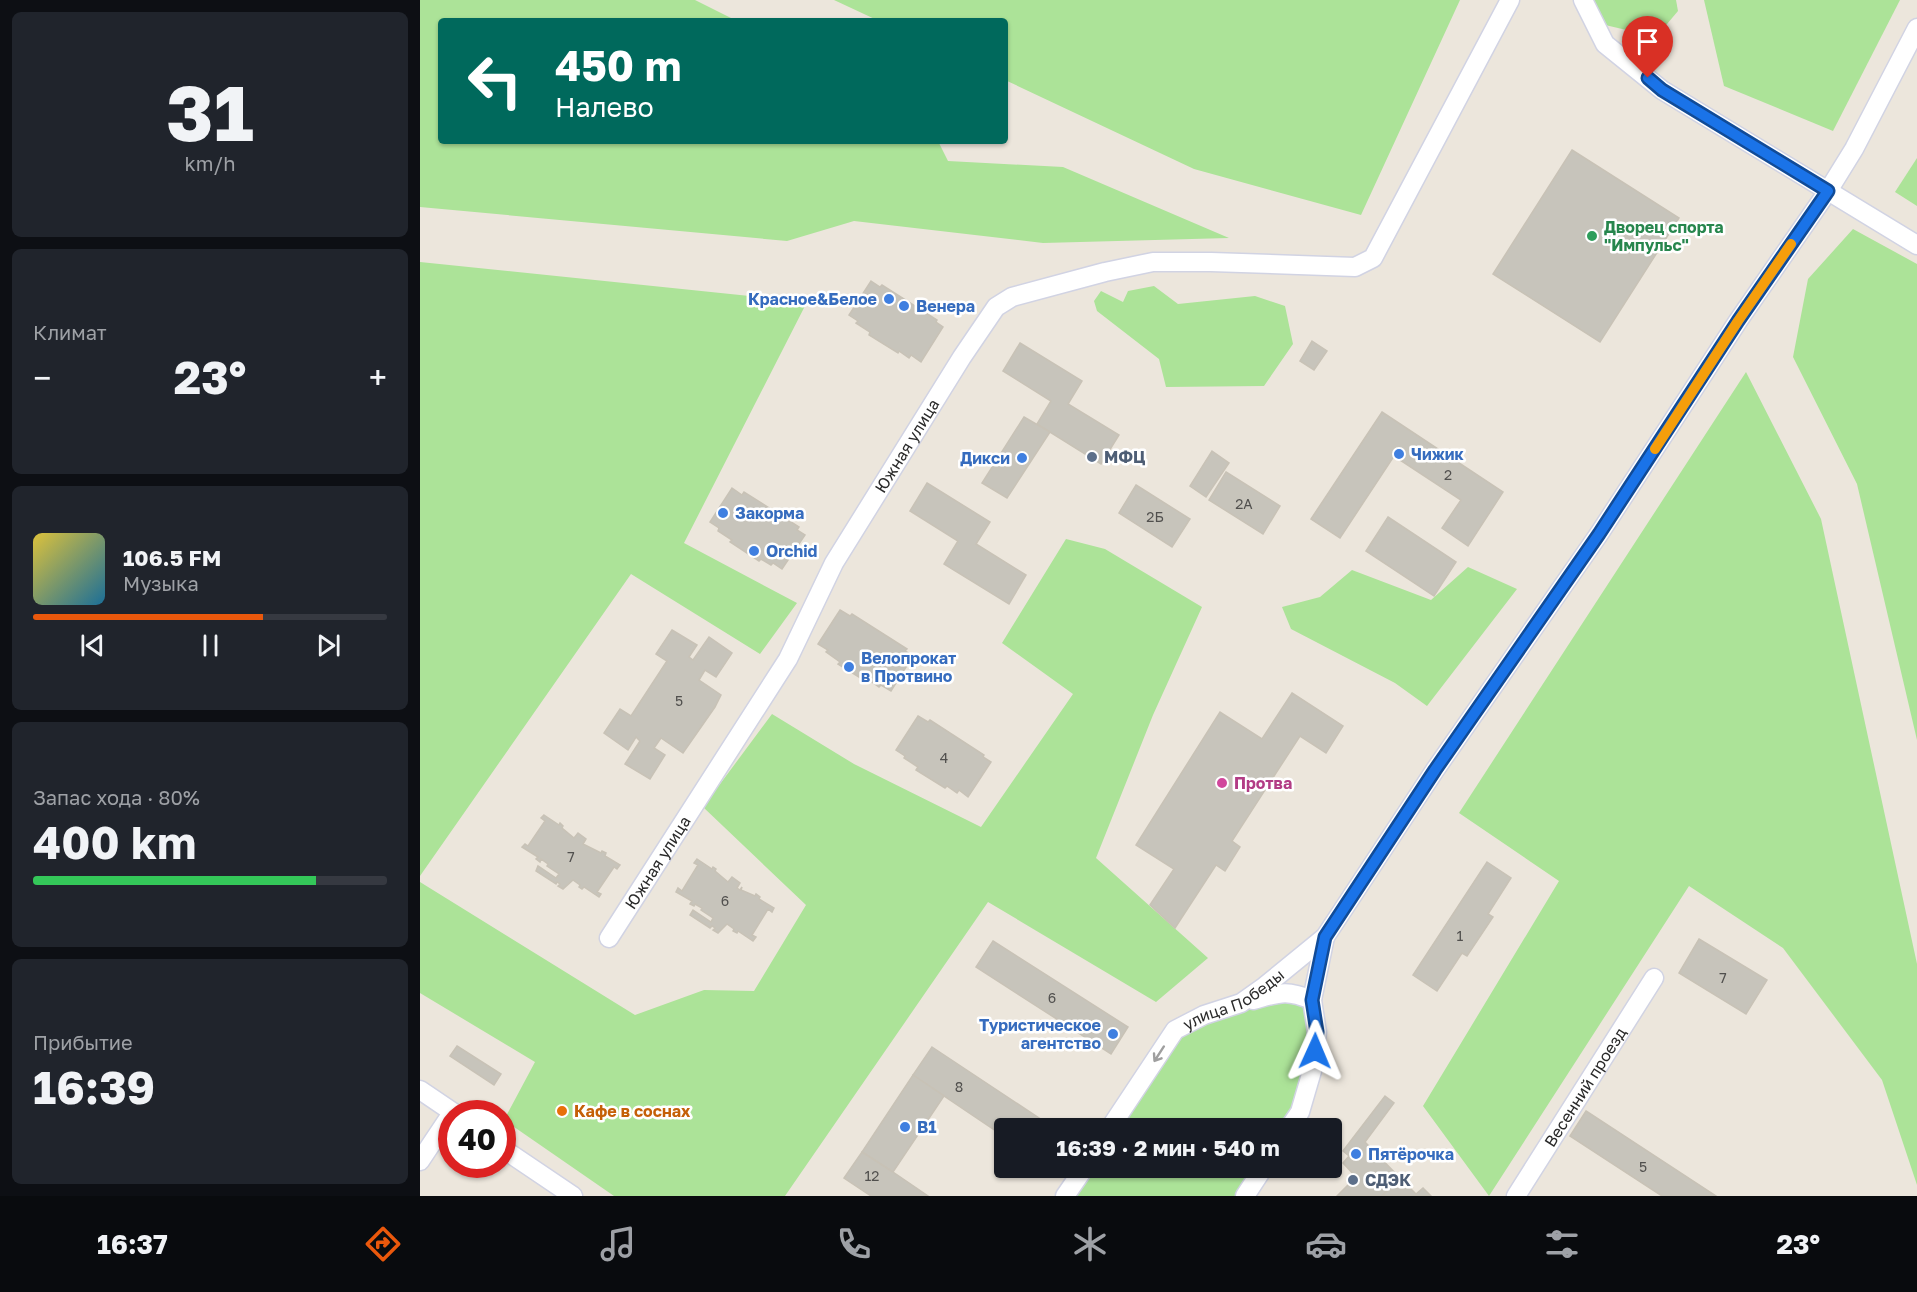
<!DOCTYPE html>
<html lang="ru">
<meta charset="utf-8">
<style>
body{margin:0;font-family:"Golos Text",sans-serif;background:#20242c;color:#f1f3f6;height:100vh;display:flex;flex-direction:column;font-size:22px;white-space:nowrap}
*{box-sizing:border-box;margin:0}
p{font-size:20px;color:#9ea1a6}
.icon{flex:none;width:33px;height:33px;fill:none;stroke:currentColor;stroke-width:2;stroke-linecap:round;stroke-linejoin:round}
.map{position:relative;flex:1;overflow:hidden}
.sheet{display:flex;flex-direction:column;gap:12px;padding:12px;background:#0d0f14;width:420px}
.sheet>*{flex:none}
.top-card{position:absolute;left:18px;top:18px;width:570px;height:126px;border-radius:6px;box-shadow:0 2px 4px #0004;background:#00695c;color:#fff;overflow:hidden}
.speed{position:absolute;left:18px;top:1100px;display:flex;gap:12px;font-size:30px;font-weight:700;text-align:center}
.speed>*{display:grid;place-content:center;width:78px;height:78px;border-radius:50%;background:#171b24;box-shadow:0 2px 4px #0004;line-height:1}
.speed .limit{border:9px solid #d22;background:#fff;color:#111}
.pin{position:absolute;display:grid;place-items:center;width:51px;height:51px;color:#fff;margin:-62px -26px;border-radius:50% 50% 50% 0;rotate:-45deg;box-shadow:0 0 6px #0007}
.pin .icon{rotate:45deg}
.me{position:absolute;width:66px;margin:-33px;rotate:1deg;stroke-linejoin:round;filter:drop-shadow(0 0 4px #0008)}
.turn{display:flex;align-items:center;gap:21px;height:126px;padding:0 18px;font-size:27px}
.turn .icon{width:78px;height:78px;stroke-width:2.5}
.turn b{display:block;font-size:42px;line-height:51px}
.big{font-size:45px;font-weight:700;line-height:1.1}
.sheet .card{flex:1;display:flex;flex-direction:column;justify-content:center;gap:9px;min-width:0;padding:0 21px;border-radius:9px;background:#20242c}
.sheet .dial{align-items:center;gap:0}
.dial b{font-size:78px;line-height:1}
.song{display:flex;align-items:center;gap:18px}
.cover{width:72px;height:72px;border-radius:9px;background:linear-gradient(135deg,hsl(50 70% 55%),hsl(200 70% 35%))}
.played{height:6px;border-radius:3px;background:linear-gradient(90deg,#ea580c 65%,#363941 65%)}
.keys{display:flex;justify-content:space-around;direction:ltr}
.heat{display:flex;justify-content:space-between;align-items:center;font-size:33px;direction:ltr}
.charge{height:9px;border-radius:4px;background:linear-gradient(90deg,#34c759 80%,#363941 0)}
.trip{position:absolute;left:574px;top:1118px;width:348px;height:60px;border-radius:6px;background:#171b24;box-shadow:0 2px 4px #0004;font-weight:700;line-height:60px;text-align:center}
.dock{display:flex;height:96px;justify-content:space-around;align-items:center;background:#090b0e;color:#9ea1a6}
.dock .icon{width:42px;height:42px}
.dock .active{color:#ea580c}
.dock b{font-size:27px;color:#f1f3f6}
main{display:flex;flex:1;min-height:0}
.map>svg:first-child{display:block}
.green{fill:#ace398}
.building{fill:#c7c4bb;stroke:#c8c2b6;stroke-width:1.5}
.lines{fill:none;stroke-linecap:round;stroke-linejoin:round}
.minor-casing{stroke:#d1d3e3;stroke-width:21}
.minor{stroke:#fff;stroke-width:18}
.oneway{stroke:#9f9f9f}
.route-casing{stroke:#114b97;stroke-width:15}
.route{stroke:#1a73e8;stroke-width:10}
.slow{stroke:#f59e0b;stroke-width:10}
.leisure-dot{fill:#2e9e5b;stroke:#fff;stroke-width:2}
.shop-dot{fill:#3f7fe0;stroke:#fff;stroke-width:2}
.service-dot{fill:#5c6f8a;stroke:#fff;stroke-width:2}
.hotel-dot{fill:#d1479c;stroke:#fff;stroke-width:2}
.food-dot{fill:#e8710a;stroke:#fff;stroke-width:2}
.labels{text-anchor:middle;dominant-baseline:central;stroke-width:5;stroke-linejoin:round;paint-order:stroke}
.number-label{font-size:14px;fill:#51504e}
.leisure-label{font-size:16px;font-weight:bold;fill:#27864d;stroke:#fff;text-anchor:start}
.shop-label{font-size:16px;font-weight:bold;fill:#366cbe;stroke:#fff;text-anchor:start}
.street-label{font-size:16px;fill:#2a2a2a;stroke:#fff}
.service-label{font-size:16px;font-weight:bold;fill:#4e5e75;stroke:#fff;text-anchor:start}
.hotel-label{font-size:16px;font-weight:bold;fill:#b23c85;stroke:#fff;text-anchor:start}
.food-label{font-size:16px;font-weight:bold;fill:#c56008;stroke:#fff;text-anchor:start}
</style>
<main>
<section class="sheet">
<div class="card dial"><b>31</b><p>km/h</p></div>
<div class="card"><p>Климат</p>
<div class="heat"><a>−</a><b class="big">23°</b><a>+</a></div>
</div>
<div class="card">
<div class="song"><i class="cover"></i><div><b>106.5 FM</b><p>Музыка</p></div></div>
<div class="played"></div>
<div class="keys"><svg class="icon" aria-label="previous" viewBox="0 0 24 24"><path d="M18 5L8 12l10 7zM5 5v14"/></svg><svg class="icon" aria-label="pause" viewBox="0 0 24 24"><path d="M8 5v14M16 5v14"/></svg><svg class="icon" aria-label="next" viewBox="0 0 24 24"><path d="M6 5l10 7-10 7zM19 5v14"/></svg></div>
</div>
<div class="card"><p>Запас хода · 80%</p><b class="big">400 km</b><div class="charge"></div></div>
<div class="card"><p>Прибытие</p><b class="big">16:39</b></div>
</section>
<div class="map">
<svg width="1497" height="1196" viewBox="0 0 1497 1196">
<rect width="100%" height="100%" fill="#ece6dc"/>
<g class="green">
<polygon points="0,0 275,0 317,21 21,21 21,141 518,141 528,161 643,167 809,238 623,243 434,221 367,241 0,207"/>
<polygon points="414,0 1040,0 941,215 774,169 585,80 585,21 459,21"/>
<polygon points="1174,0 1256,0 1258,11 1236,37 1181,24"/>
<polygon points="1284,0 1480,0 1413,131 1304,86"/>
<polygon points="1497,158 1497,206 1475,192"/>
<polygon points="1433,229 1497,264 1497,740 1437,484 1373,357 1388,279"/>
<polygon points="0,262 387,302 264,543 377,603 340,654 211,574 0,876"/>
<polygon points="734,286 758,304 835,296 865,306 873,344 844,386 746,387 739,359 677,311 674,301 681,291 703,302 708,291"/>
<polygon points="1326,372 1401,519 1497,964 1497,1185 1462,1080 1363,948 1269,886 1069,1196 1003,1106 1139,881 1039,813"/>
<polygon points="646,539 685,549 782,607 733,715 676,858 788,958 736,1002 568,902 365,1196 194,1196 84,1120 115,1062 0,993 0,882 215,1015 284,990 334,991 386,905 283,807 352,714 434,764 561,827 653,694 582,643"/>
<polygon points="1048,567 1097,589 1007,706 975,683 871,629 862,607 900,597 932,570 1011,600"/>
<polygon points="878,994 897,1032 869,1128 690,1128 755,1030 784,1015"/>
<polygon points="665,1167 844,1167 825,1196 645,1196"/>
</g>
<g class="building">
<polygon points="1152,150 1259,218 1180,342 1073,274"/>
<polygon points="451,281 460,287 462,285 517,320 516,322 523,327 501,362 491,355 489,358 479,351 478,353 449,335 450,332 436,323 438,321 429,315"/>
<polygon points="892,341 907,351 894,370 880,361"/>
<polygon points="600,343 662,381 648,404 699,435 681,464 617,424 631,401 583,371"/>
<polygon points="962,412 1083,492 1048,546 1022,528 1041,500 974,456 920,538 891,519"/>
<polygon points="604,417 630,432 587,498 562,483"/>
<polygon points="792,451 809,463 786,497 770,486"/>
<polygon points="806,472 860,506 843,534 789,500"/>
<polygon points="507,483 570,522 556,544 606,575 589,604 524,564 538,541 490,511"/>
<polygon points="716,485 770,519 752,547 699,513"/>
<polygon points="312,488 322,495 324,492 379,527 377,530 385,535 362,569 353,563 351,565 341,559 339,561 310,542 312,540 298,531 299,528 290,522"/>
<polygon points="968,517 1036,562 1014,596 946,551"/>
<polygon points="420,610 430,616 432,614 487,649 485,651 493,656 471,691 461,685 459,687 449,680 447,682 418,664 420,662 406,652 408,650 398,644"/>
<polygon points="252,630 277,645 269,657 273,660 289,637 312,653 296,677 285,670 279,680 301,695 295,707 263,753 241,738 234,748 245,755 230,779 205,764 220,741 216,737 208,750 184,733 200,709 211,716 247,661 236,654"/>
<polygon points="872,693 923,726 906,753 880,736 812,841 820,847 805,871 796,865 755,928 730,905 754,869 716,845 800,712 842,739"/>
<polygon points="498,716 508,722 510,720 564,755 563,757 571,762 548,797 539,790 537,793 527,786 525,788 496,770 498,767 484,758 485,756 476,750"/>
<polygon points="124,815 139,825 140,823 143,826 142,828 154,838 158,833 166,839 163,844 181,853 182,851 186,853 185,856 200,865 197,869 194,867 177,892 181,894 179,897 164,887 162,889 159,887 160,885 153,880 143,889 138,886 140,884 137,882 136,884 116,871 118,866 136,878 139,874 127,866 128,864 121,859 120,862 116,859 118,857 102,847 105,844 108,846 125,821 121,818"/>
<polygon points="277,859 292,869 293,867 296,869 295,871 308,882 312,877 320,883 317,888 320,890 322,887 321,890 335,896 336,894 340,897 339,899 354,908 352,912 348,909 332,935 336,937 333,941 318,931 317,933 313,931 314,929 307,924 298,933 293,930 295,928 292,926 290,928 270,915 273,910 291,922 293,918 281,910 282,908 275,904 274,906 270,904 272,901 256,892 258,888 262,891 278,865 274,863"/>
<polygon points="1067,862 1091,878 1068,914 1073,917 1047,956 1042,953 1017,991 993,975"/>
<polygon points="1279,939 1347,980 1326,1014 1259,973"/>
<polygon points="573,941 708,1027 691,1054 556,967"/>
<polygon points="37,1046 81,1074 74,1085 30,1056"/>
<polygon points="512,1047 634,1128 585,1128 585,1137 493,1075"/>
<polygon points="493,1075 524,1096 473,1172 442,1152"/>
<polygon points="965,1096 974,1103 945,1142 980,1178 962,1196 917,1196 936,1177 923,1163 929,1156 923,1151"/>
<polygon points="1166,1111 1296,1196 1242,1196 1150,1136"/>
<polygon points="442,1152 473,1172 508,1196 451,1196 424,1178"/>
<polygon points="980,1178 996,1194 1003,1188 1011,1196 962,1196"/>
</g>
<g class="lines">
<g class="minor-casing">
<g id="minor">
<polyline points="1163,0 1185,44 1242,90 1497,245"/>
<path id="s1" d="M 189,938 L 368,659 L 414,563 L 542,357 L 576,307 L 592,297 L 685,272 L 733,262 L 791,262 L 935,267 L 953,258 L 1090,0"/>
<path d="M 833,1000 C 859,993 866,989 892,1000"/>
<polyline points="0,1090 34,1113"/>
<path id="s2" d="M 690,1128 L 755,1030 L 784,1015 L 821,1003 L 845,986 L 905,937 L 1015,770 L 1179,534 L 1318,321 L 1408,191 L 1434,149 L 1497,28"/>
<polyline points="869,1128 880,1112 892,1071 897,1032 892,1000 905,937"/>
<polyline points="82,1148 153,1196"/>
<polyline points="0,1161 32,1113"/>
<polyline points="645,1196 665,1167"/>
<polyline points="825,1196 844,1167"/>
<path id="s3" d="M 1096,1196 L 1234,978"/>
</g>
</g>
<use href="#minor" class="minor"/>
</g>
<defs><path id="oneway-shaft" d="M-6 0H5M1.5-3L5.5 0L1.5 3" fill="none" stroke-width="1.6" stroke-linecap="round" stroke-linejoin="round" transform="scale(1.5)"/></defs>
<use class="oneway" href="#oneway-shaft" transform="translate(739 1054) rotate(123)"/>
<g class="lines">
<g class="route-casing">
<polyline id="route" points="895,1051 897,1032 892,1000 905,937 1015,770 1179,534 1318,321 1408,191 1242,90 1228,78"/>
</g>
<use href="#route" class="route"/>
<polyline class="slow" points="1235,449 1318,321 1371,244"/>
</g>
<circle class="leisure-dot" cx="1172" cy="236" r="6"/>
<g class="shop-dot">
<circle cx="469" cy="299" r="6"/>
<circle cx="484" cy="306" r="6"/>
<circle cx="979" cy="454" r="6"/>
<circle cx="602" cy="458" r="6"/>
<circle cx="303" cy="513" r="6"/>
<circle cx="334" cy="551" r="6"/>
<circle cx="429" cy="667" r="6"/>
<circle cx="693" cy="1034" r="6"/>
<circle cx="485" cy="1127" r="6"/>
<circle cx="936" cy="1154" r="6"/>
</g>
<g class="service-dot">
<circle cx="672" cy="457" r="6"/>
<circle cx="933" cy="1180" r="6"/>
</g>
<circle class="hotel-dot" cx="802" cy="783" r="6"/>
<circle class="food-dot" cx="142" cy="1111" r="6"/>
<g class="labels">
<g class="number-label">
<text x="1028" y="474">2</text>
<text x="824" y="503">2А</text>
<text x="735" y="516">2Б</text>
<text x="259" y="700">5</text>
<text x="524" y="757">4</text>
<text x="151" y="856">7</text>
<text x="305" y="900">6</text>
<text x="1040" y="935">1</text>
<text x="1303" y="977">7</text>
<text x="632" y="997">6</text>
<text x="539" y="1086">8</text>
<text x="1223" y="1166">5</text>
<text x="452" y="1175">12</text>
</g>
<g class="leisure-label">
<text x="1184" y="227">Дворец спорта<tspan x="1184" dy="18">"Импульс"</tspan></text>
</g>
<g class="shop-label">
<text x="457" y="299" text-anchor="end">Красное&amp;Белое</text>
<text x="496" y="306">Венера</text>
<text x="991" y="454">Чижик</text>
<text x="590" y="458" text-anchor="end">Дикси</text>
<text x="315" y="513">Закорма</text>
<text x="346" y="551">Orchid</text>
<text x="441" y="658">Велопрокат<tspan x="441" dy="18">в Протвино</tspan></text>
<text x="681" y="1025" text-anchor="end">Туристическое<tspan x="681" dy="18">агентство</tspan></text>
<text x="497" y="1127">В1</text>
<text x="948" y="1154">Пятёрочка</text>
</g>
<g class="street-label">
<text stroke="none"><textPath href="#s1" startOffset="576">Южная улица</textPath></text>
<text stroke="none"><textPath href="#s1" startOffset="90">Южная улица</textPath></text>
<text stroke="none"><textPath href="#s2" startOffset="184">улица Победы</textPath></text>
<text stroke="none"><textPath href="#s3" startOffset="129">Весенний проезд</textPath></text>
</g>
<g class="service-label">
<text x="684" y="457">МФЦ</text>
<text x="945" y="1180">СДЭК</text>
</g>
<g class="hotel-label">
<text x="814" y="783">Протва</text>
</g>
<g class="food-label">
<text x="154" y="1111">Кафе в соснах</text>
</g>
</g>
</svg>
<div class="speed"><div class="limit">40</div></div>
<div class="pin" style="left:1228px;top:78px;background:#d93025"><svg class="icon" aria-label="arrive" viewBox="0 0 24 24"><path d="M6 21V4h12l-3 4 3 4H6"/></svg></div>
<svg class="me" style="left:895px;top:1051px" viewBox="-20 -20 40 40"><path d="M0-17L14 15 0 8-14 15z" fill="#1a73e8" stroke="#fff" stroke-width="4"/></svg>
<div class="trip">16:39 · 2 мин · 540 m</div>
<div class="top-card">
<div class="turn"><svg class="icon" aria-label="left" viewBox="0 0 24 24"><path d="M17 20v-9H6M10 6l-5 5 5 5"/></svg><div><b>450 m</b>Налево</div></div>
</div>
</div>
</main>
<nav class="dock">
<b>16:37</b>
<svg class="icon active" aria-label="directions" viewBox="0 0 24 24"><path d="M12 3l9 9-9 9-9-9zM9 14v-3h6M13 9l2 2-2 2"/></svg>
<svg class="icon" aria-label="music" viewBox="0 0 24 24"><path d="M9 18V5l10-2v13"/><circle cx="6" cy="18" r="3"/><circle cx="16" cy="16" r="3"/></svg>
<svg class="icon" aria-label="phone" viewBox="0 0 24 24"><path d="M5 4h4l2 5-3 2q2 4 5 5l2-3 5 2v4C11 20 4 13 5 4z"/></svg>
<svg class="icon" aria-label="climate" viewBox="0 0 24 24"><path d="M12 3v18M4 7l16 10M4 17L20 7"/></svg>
<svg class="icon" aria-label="car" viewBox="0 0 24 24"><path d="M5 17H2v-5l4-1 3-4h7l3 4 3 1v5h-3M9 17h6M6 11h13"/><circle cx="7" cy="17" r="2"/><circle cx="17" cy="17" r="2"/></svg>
<svg class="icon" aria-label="filters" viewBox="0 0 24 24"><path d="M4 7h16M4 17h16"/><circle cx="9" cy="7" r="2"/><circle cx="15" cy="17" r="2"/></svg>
<b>23°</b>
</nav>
